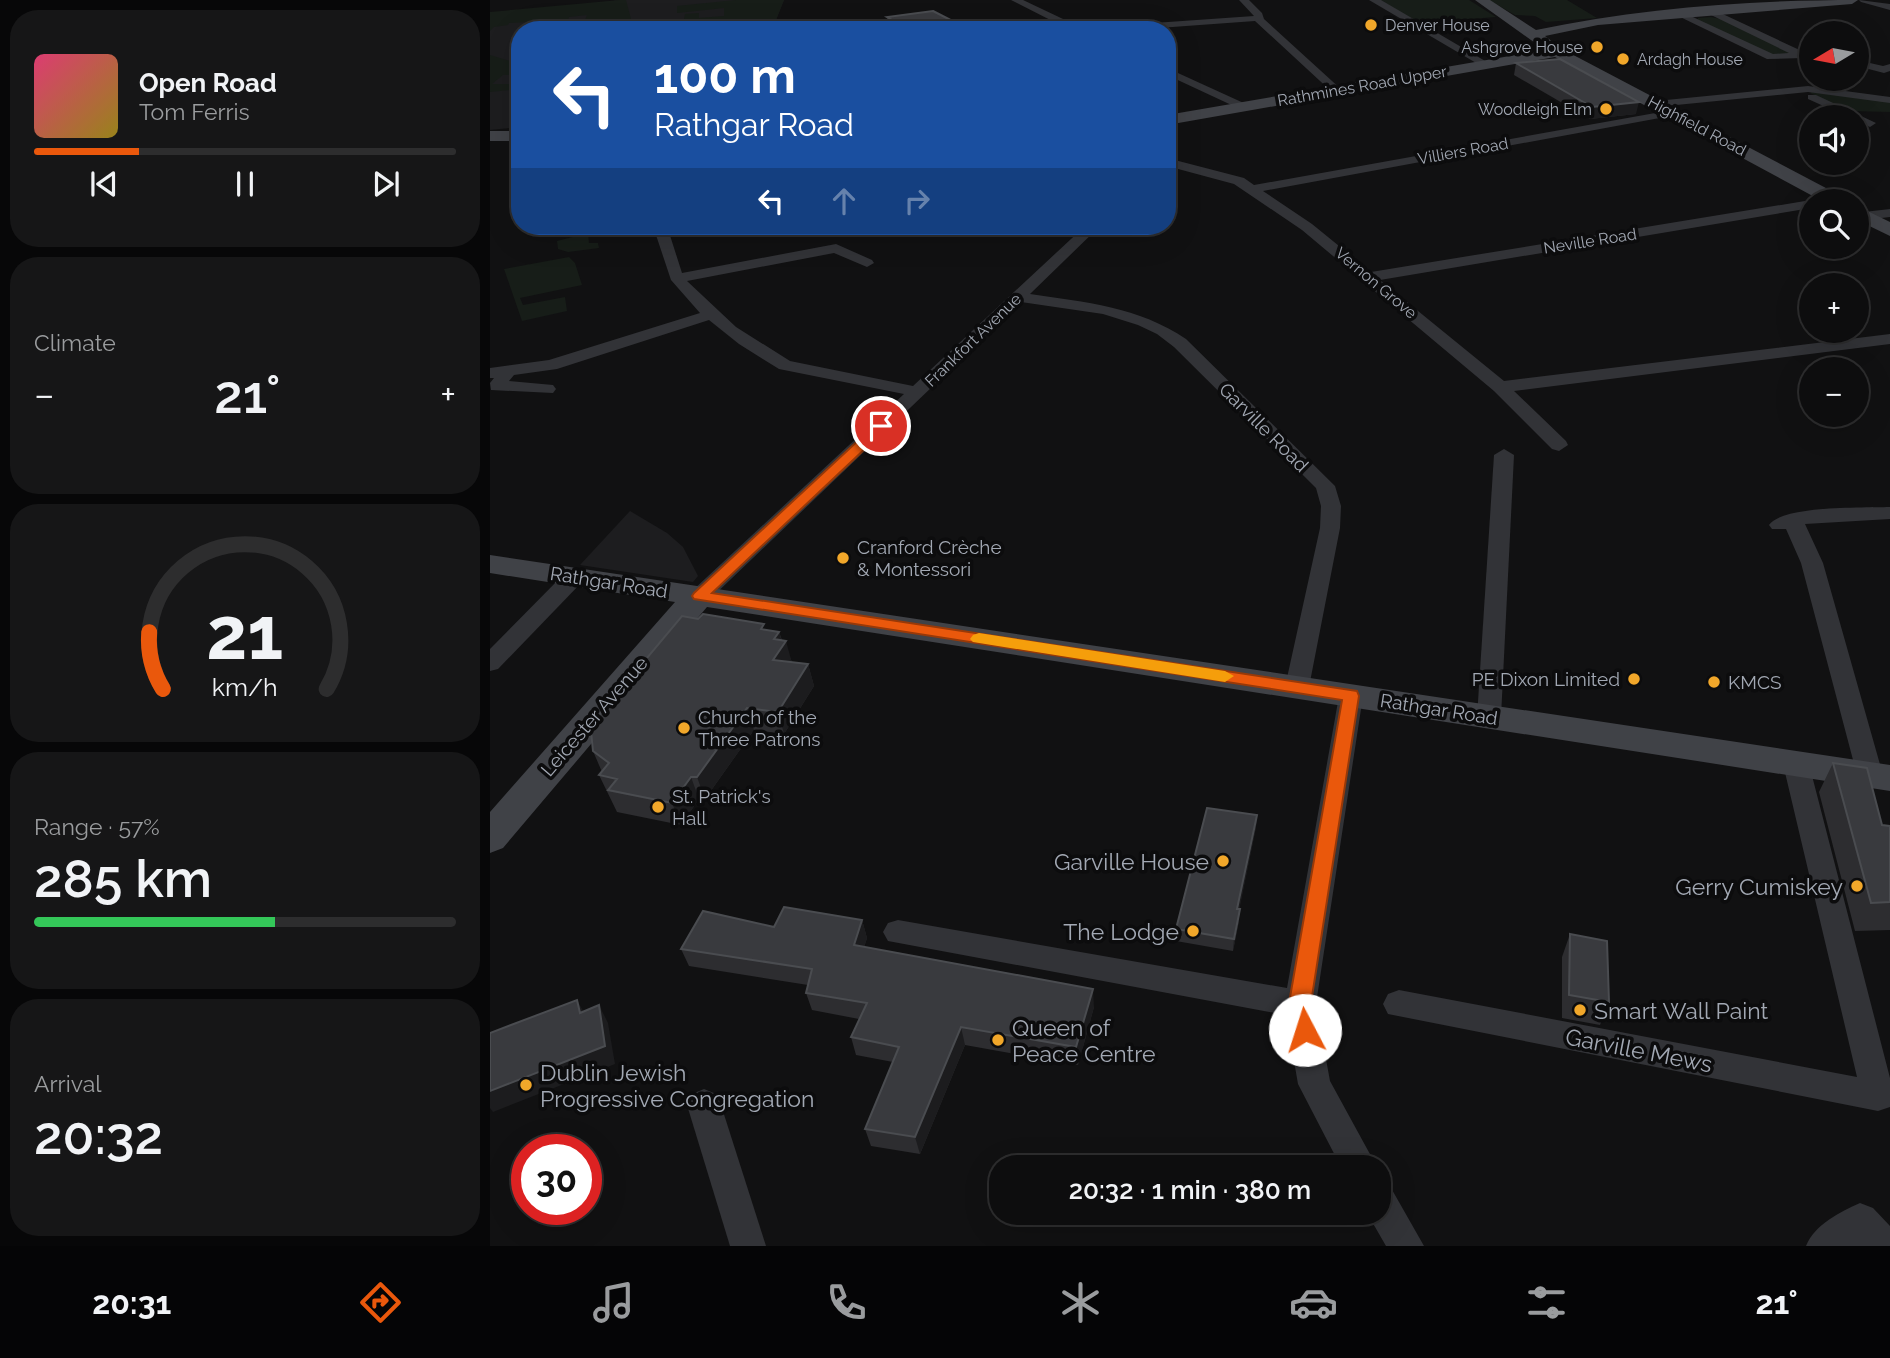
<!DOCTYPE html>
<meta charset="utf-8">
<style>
body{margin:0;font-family:Raleway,sans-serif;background:#161617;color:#f1f3f6;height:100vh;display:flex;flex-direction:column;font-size:26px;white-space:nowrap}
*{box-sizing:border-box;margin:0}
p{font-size:23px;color:#9a9c9e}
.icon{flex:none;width:38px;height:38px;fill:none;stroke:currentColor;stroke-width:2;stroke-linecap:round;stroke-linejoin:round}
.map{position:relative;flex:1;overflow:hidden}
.sheet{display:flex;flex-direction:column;gap:10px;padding:10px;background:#070708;width:490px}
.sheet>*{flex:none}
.hud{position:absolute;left:21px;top:21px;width:665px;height:214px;border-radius:28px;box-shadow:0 7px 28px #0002,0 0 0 2px #2d2d2e;background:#1a4fa0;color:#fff;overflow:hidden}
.needle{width:46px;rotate:260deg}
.buttons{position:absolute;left:1309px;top:21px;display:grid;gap:14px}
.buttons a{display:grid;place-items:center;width:70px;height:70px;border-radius:50%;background:#0d0d0e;box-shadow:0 7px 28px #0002,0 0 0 2px #2d2d2e;font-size:35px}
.speed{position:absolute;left:21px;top:1134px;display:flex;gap:14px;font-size:35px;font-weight:700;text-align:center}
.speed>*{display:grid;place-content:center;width:91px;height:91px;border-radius:50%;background:#0d0d0e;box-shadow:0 7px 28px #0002,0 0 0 2px #2d2d2e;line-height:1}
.speed .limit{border:10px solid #d22;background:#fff;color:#111}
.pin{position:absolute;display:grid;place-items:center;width:60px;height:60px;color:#fff;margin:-30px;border:4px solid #fff;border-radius:50%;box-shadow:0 2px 7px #0007}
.me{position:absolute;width:77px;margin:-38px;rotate:355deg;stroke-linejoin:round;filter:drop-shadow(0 0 5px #0008)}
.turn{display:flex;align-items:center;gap:24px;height:147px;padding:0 28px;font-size:32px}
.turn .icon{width:91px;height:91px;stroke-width:2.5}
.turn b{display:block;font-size:49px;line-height:60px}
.lanes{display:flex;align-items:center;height:66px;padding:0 28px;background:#0003;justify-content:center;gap:35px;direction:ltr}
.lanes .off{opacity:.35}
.big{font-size:52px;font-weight:600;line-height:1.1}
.sheet .tile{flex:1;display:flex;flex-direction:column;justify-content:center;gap:10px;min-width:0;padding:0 24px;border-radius:28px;background:#161617}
.sheet .dial{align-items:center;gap:0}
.dial svg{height:182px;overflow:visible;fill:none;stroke:#2d2d2e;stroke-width:7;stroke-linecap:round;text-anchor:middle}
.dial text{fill:#f1f3f6;stroke:none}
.song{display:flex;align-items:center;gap:21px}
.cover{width:84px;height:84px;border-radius:10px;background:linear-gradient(135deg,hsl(340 70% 55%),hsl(50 70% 35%))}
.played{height:7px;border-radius:4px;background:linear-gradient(90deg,#ea580c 25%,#2d2d2e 25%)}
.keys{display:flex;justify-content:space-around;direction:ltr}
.heat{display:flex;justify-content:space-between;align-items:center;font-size:38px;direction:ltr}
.charge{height:10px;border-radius:5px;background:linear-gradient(90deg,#34c759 57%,#2d2d2e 0)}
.trip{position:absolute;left:499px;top:1155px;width:402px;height:70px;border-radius:28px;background:#0d0d0e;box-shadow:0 7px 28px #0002,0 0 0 2px #2d2d2e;font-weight:600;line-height:70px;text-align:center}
.menu{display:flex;height:112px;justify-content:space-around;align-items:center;background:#050506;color:#9a9c9e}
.menu .icon{width:49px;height:49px}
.menu .on{color:#ea580c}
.menu b{font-size:32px;color:#f1f3f6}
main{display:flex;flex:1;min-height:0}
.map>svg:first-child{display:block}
.built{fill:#1d1d1f}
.green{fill:#171d18}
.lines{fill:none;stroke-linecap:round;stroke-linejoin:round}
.street{fill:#323337;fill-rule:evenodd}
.secondary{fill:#404247;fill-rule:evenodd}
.wall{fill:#2d2d30}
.shaded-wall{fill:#1c1c1e}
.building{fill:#393a3e;stroke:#4a4c50;stroke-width:2}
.route{fill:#ea580c;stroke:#983908;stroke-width:2}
.slow{fill:#f59e0b}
.poi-dot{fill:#f1a72a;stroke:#0c0c0d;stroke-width:2.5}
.labels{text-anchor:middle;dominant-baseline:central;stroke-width:7;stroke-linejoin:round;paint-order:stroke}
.far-poi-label{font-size:16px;fill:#a2a8b3;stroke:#0c0c0d;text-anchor:start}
.far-street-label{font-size:16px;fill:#a2a8b3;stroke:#0c0c0d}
.street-label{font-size:19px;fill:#a2a8b3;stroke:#0c0c0d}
.poi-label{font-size:19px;fill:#a2a8b3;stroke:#0c0c0d;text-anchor:start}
.near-poi-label{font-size:23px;fill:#a2a8b3;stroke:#0c0c0d;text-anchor:end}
.near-street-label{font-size:23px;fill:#a2a8b3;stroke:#0c0c0d}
</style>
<main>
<section class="sheet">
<div class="tile">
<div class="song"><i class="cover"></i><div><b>Open Road</b><p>Tom Ferris</p></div></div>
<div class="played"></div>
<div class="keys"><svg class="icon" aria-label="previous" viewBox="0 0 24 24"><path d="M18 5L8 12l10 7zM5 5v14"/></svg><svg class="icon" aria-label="pause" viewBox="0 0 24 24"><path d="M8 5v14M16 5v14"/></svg><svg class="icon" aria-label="next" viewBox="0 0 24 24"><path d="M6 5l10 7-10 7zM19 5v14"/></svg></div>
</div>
<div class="tile"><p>Climate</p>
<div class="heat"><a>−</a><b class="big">21°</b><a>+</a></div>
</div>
<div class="tile dial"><svg viewBox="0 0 100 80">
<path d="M14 69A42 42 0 1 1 86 69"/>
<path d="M14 69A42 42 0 0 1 8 44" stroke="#ea580c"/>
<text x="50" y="56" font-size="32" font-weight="700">21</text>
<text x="50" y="72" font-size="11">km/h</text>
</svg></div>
<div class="tile"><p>Range · 57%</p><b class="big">285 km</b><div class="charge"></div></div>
<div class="tile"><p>Arrival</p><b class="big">20:32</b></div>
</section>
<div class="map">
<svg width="1400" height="1246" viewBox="0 0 1400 1246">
<rect width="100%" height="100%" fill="#111112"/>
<g class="built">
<polygon points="130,0 294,0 282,30 30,30 30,127 0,130 0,16"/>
<polygon points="140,511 177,533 193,547 208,576 203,582 90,565"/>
</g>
<g class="green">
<polygon points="130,0 136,0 141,19 126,25 94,23 97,15 79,17 78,20 19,23 18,25 4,27 0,31 0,12"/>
<polygon points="246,0 294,0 282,30 177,30 177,20 194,19 195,14 209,13 209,18 234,16 234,8 187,13 187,6"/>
<polygon points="891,0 979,0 1006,17 927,23"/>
<polygon points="999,0 1077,0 1107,18 1056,22 1045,16 1025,15"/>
<polygon points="1221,17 1231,19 1304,53 1282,55 1207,21 1208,18"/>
<polygon points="0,55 30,64 30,75 13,75 2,84 23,84 30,79 20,90 0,92"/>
<polygon points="1323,91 1400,101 1400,112 1358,111 1320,93"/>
<polygon points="98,233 99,243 108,243 109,248 78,252 68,249 67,241"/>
<polygon points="79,257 85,263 92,285 30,298 33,305 75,297 77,311 32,321 14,269"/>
</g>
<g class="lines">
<g class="street">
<polygon points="521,0 533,0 592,28 764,16 749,0 759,0 772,13 774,19 853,91 843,93 765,21 641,30 580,30"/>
<polygon points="879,0 891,0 1002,65 993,67"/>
<polygon points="1369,0 1400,4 1400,10 1371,2"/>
<polygon points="1222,9 1316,53 1317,55 1312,58 1277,59 1184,14 1192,12 1283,54 1299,53 1219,14 1217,12"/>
<polygon points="422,19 493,30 462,30 422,25 297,27 292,24 297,21"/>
<polygon points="1367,60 1393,66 1400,64 1400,71 1394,73 1367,66"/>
<polygon points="677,68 758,105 760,107 750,109 677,75"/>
<polygon points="1318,86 1400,97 1400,103 1318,92 1166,107 1160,104 1166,101"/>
<polygon points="1318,95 1326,95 1386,123 1380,127 1367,121 1367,117 1358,117 1318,99"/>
<polygon points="1182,110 1186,111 1186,115 773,191 822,224 881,272 1321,200 1326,201 1321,201 1321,208 890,280 1014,381 1400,334 1400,344 1024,391 1076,441 1078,445 1069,451 1062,449 1004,391 812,230 744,184 677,166 677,158 754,178 764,185"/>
<polygon points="1400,209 1400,217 1374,220 1367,216 1374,212"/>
<path d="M 163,226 L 177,226 L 192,273 L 346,244 L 382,260 L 384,263 L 377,267 L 344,253 L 197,281 L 246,327 L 300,361 L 423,386 L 595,226 L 610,226 L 540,294 C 595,302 649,307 696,339 L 845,486 L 851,506 L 850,528 L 819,687 L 816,693 L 807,695 L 798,693 L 795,687 L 830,528 L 831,506 L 826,488 L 684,347 L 667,334 L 648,325 L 613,314 L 531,302 L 218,601 L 202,601 L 199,596 L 202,591 L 414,394 L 289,369 L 249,344 L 219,320 L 67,369 L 24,375 L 19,381 L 63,385 L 66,389 L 63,393 L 1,390 L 0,383 L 4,378 L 0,378 L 0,368 L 59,360 L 210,313 L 181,280 Z"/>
<polygon points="1014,449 1024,455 1011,717 1008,723 999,726 990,723 987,717 1004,455"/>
<path d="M 1400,507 L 1400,519 L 1315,524 L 1333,563 L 1393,775 L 1389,782 L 1380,785 L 1371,782 L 1367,775 L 1311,563 L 1296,529 L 1282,529 L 1279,525 C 1293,505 1374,508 1400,507 Z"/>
<polygon points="84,570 92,572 95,577 92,582 8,669 0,671 0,649 76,572"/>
<polygon points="861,688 870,690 873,696 826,1004 840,1081 887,1167 851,1167 808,1084 796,1015 398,941 393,932 398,923 408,920 797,988 849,696 852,690"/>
<polygon points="1306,755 1315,757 1319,764 1400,1078 1400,1107 1388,1111 898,1014 893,1004 898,994 909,990 1367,1077 1293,764 1297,757"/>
<polygon points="214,1089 226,1094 231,1105 276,1246 240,1246 197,1105 202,1094"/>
<polygon points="889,1182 901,1188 934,1246 896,1246 877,1213 889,1213"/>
<path d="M 1370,1203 L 1383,1208 L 1400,1226 L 1400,1246 L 1316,1246 C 1324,1225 1350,1212 1370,1203 Z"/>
</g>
<g class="secondary">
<path d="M 985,0 L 1000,0 L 1046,30 C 1150,8 1262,0 1368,0 L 1362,4 L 1108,25 L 1055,36 L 1072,49 L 1353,197 L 1355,201 L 1332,201 L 1065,57 L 677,125 L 677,115 L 1055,50 Z"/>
<rect x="0" y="131" width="30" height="10"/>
<polygon points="1367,206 1400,222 1400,236 1367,220"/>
<polygon points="0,555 1400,765 1400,791 217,607 13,848 0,853 0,812 185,602 0,573"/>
</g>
</g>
<g class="wall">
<polygon points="397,17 480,30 399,30"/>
<polygon points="1026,63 1146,114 1100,119 1024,75"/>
<polygon points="276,630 289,632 292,640 302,662 318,664 324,686 294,734 264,730 215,799 209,799 191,825 127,812 109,775 112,772 103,751"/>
<polygon points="1343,763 1392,825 1400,826 1400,930 1365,931 1329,792"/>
<polygon points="767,815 766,827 749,909 749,921 743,951 686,941 686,929"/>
<polygon points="372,920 377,938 374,947 604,1007 588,1065 475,1045 430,1154 381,1146 375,1129 403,1062 366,1055 361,1037 369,1019 322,1010 316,993 318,985 199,966 191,949"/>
<polygon points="1080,934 1119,1002 1110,1025 1072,1018 1072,957"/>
</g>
<g class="shaded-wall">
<polygon points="1149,102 1146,114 1100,119 1102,107"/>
<polygon points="289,632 293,645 296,641 302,663 283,660 284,639"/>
<polygon points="318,664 324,686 294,734 288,712"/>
<polygon points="257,708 264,730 215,799 207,777"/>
<polygon points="201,777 209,799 191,825 182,803"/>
<polygon points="767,815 766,827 747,921 747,909"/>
<polygon points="750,909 749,921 743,951 744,939"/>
<polygon points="372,920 377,938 369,963 364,945"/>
<polygon points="603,989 604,1007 588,1065 586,1047"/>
<polygon points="87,1000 97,1018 90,1013"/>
<polygon points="109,1005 118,1023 125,1064 3,1112 0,1108 0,1091"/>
<polygon points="471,1027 475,1045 430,1154 425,1137"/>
</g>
<g class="building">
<polygon points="443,11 480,30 419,30 397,17"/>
<polygon points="1070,59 1149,102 1102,107 1026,63"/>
<polygon points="213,614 274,624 271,629 289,632 284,639 296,641 283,660 318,664 288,712 257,708 207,777 201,777 182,803 118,790 127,779 109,775 119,763 103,751 101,731 105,720 192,616 208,619"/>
<polygon points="1343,763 1377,768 1392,825 1400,826 1400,902 1381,903"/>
<polygon points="717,808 767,815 747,909 750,909 744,939 686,929"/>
<polygon points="294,907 372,920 364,945 603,989 586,1047 471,1027 425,1137 375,1129 409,1047 361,1037 377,1003 316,993 322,969 191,949 213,911 284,927"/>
<polygon points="1080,934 1117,941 1119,1002 1079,995"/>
<polygon points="87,1000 90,1013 109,1005 115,1046 0,1091 0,1033"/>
</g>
<polygon class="route" points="391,422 398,426 396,429 222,593 867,691 869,696 821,1003 826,1030 822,1037 815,1040 807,1037 799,1003 852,700 204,599 202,596 204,593 387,423"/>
<polygon class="slow" points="489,633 735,671 744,676 735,682 483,642 480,639 483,635"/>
<g class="poi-dot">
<circle cx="881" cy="25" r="7"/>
<circle cx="1107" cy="47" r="7"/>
<circle cx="1133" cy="59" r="7"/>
<circle cx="1116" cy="109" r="7"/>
<circle cx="353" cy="558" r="7"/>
<circle cx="1144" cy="679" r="7"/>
<circle cx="1224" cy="682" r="7"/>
<circle cx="194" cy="728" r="7"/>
<circle cx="168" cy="807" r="7"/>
<circle cx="733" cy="861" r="7"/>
<circle cx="1367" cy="886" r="7"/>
<circle cx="703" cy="931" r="7"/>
<circle cx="1090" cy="1010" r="7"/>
<circle cx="508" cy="1040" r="7"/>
<circle cx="36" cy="1085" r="7"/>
</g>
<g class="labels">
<g class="far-poi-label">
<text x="895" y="25">Denver House</text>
<text x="1093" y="47" text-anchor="end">Ashgrove House</text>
<text x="1147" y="59">Ardagh House</text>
<text x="1102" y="109" text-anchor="end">Woodleigh Elm</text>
</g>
<g class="far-street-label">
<text transform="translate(872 86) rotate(-10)">Rathmines Road Upper</text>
<text transform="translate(1207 126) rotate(28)">Highfield Road</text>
<text transform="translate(973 151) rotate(-10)">Villiers Road</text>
<text transform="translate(1100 241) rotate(-9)">Neville Road</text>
<text transform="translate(886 283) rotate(40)">Vernon Grove</text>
<text transform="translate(483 340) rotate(-44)">Frankfort Avenue</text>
</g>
<g class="street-label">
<text transform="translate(774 427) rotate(45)">Garville Road</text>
<text transform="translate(119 582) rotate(9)">Rathgar Road</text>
<text transform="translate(949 709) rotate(9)">Rathgar Road</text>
<text transform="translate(104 716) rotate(-49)">Leicester Avenue</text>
</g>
<g class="poi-label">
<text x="367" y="547">Cranford Crèche<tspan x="367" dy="22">&amp; Montessori</tspan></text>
<text x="1130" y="679" text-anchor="end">PE Dixon Limited</text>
<text x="1238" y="682">KMCS</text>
<text x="208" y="717">Church of the<tspan x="208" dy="22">Three Patrons</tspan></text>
<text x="182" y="796">St. Patrick's<tspan x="182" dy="22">Hall</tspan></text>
</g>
<g class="near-poi-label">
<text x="719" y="861">Garville House</text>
<text x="1353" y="886">Gerry Cumiskey</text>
<text x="689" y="931">The Lodge</text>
<text x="1104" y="1010" text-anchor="start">Smart Wall Paint</text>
<text x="522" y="1027" text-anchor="start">Queen of<tspan x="522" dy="26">Peace Centre</tspan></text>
<text x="50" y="1072" text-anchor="start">Dublin Jewish<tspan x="50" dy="26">Progressive Congregation</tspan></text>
</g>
<g class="near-street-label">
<text transform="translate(1149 1050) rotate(11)">Garville Mews</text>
</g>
</g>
</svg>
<div class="buttons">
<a><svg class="needle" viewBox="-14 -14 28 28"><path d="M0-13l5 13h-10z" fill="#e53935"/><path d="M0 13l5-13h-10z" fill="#9a9c9e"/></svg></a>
<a><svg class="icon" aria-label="sound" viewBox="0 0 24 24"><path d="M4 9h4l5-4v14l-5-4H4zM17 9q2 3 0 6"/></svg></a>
<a><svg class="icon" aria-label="search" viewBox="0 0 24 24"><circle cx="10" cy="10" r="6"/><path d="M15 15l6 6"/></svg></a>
<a>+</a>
<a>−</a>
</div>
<div class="speed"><div class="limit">30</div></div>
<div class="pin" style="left:391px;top:426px;background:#d93025"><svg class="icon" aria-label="arrive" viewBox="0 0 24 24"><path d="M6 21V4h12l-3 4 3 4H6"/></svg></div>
<svg class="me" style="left:815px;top:1030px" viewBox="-20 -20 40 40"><circle r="19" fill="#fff"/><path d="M0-13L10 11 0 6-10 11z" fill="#ea580c"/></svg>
<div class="trip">20:32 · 1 min · 380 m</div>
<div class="hud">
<div class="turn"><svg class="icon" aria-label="left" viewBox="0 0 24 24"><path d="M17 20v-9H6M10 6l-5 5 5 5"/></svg><div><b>100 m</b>Rathgar Road</div></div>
<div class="lanes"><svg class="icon" aria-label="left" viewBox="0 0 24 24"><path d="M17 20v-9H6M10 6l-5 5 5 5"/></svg><svg class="icon off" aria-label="ahead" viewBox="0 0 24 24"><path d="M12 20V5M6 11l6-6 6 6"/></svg><svg class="icon off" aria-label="right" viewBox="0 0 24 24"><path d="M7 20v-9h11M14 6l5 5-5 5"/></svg></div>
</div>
</div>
</main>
<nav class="menu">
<b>20:31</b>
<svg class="icon on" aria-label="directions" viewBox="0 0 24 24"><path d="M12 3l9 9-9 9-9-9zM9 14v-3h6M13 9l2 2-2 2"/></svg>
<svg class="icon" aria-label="music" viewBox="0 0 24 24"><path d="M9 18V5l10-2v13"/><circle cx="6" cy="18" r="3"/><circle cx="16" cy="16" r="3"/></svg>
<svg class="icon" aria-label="phone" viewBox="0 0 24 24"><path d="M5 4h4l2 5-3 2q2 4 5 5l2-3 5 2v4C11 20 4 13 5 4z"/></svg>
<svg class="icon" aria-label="climate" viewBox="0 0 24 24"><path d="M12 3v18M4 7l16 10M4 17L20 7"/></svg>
<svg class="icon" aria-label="car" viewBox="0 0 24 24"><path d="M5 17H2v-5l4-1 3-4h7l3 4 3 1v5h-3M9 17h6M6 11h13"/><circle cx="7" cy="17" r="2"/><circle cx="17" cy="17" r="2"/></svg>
<svg class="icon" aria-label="filters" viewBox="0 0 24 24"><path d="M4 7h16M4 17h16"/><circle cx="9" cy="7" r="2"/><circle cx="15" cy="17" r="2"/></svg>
<b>21°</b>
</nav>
